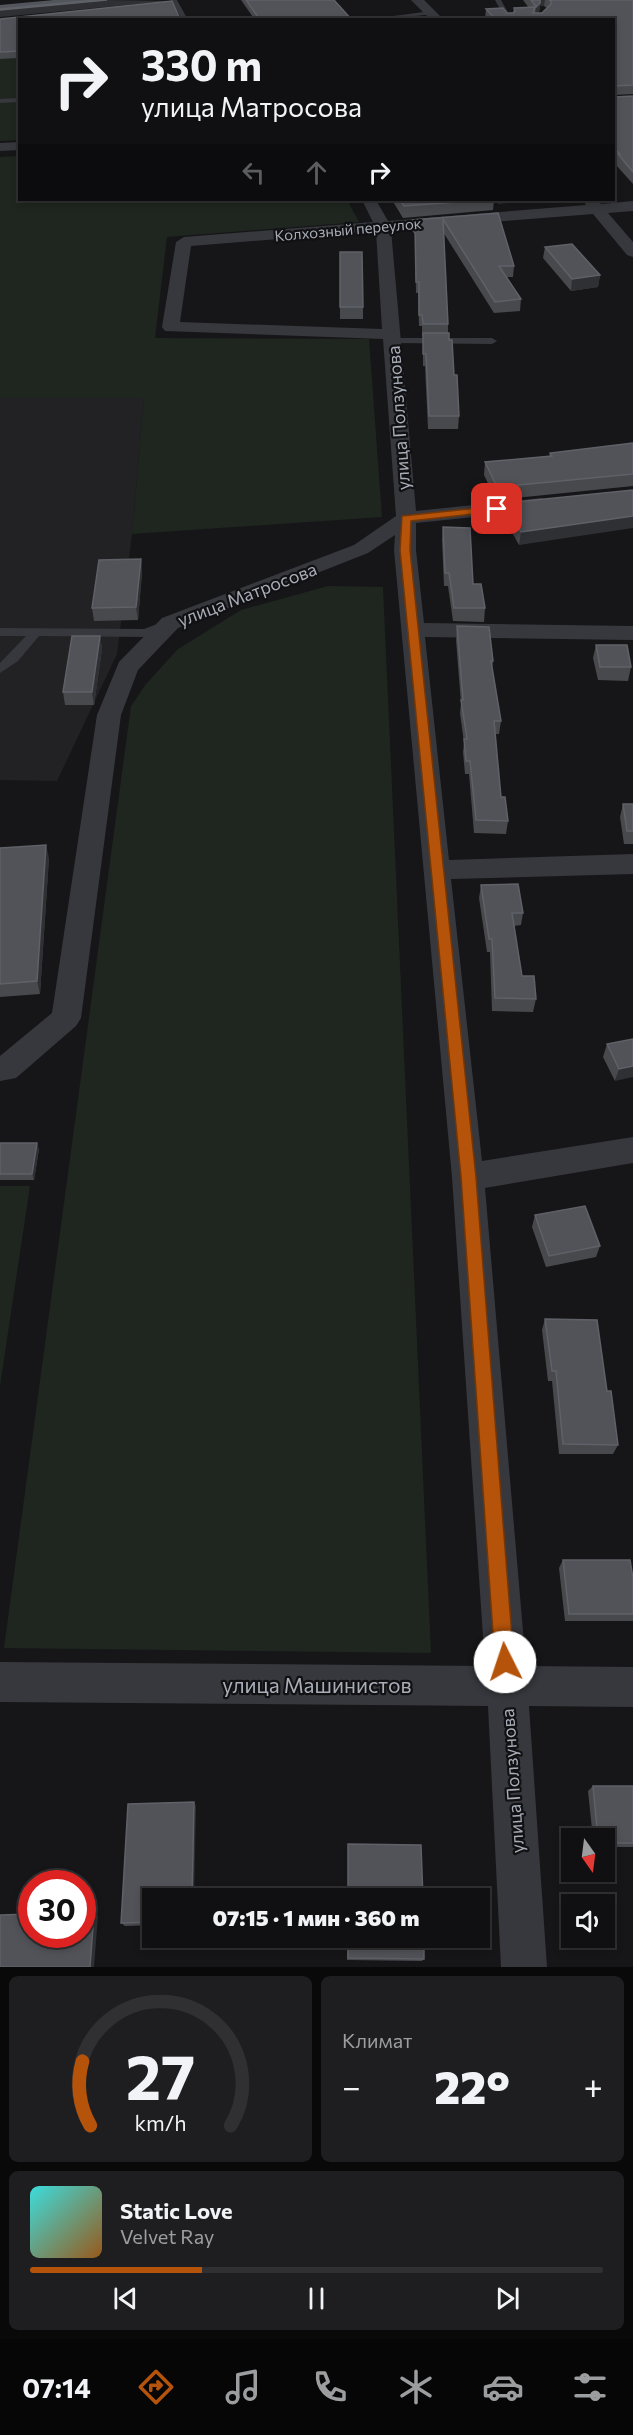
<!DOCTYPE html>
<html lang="ru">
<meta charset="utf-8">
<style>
body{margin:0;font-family:Commissioner,sans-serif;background:#1e1e20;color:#f1f3f6;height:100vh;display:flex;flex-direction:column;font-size:22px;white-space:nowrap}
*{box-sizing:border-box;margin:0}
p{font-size:20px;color:#9c9d9f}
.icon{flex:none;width:33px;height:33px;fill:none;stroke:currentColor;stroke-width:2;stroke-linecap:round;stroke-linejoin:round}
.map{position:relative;height:1967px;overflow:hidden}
.details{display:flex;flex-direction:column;gap:9px;padding:9px;background:#09090a;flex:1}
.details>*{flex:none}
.top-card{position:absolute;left:18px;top:18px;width:597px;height:183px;border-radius:0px;box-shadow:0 3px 9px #0003,0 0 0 2px #303032;background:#101012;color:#f1f3f6;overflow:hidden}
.needle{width:39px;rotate:166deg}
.buttons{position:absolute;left:561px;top:1828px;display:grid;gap:12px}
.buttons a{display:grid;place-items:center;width:54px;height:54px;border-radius:0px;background:#101012;box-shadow:0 3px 9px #0003,0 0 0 2px #303032;font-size:30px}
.speed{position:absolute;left:18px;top:1870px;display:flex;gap:12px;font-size:30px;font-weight:700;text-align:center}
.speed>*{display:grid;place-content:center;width:78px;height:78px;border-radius:50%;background:#101012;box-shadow:0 3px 9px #0003,0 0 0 2px #303032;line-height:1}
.speed .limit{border:9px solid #d22;background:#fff;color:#111}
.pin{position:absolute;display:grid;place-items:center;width:51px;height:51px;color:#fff;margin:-26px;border-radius:12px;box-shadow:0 3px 9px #0006}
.me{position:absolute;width:66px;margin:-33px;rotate:356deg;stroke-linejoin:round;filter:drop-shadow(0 0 4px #0008)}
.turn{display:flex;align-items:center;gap:21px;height:126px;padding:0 24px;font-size:27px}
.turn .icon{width:78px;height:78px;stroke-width:2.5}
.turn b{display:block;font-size:42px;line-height:51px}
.lanes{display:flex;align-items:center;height:57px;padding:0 24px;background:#0003;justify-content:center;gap:30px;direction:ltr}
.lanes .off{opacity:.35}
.big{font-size:45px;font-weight:800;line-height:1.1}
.details .widget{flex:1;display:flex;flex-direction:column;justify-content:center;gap:9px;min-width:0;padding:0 21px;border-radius:9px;background:#1e1e20}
.details .dial{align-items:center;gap:0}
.dial svg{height:156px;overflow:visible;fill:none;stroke:#303032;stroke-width:7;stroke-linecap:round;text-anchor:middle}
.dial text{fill:#f1f3f6;stroke:none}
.song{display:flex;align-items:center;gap:18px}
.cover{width:72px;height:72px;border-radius:9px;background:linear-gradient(135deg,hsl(180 70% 55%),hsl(30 70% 35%))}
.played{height:6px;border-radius:3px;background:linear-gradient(90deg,#b45309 30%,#303032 30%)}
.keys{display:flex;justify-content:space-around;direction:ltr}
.heat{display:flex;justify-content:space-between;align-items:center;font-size:33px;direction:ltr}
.details .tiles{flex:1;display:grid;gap:9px;grid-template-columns:1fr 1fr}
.widget:last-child{grid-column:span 2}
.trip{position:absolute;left:142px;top:1888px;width:348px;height:60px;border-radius:0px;background:#101012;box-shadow:0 3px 9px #0003,0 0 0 2px #303032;font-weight:800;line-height:60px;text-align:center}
.tab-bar{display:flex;height:96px;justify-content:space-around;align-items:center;background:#060607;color:#9c9d9f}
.tab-bar .icon{width:42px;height:42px}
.tab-bar .current{color:#b45309}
.tab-bar b{font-size:27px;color:#f1f3f6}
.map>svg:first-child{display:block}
.built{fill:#222225}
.green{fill:#1e261f}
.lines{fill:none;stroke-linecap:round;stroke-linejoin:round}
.lane{fill:#37383d;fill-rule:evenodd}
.street{fill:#37383d;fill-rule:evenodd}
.primary{fill:#53555c;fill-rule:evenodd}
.wall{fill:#47494d;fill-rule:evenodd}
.shaded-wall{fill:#2f3033}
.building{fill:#525359;stroke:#5f6168;stroke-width:1.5}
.route{fill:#b45309;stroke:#753606;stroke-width:1.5}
.labels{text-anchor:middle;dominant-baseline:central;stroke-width:4.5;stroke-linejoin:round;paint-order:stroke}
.far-street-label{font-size:15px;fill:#a8adb8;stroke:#111113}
.street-label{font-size:18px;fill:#a8adb8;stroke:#111113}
.near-street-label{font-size:21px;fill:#a8adb8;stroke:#111113}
</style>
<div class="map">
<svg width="633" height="1967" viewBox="0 0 633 1967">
<rect width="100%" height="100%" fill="#161618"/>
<polygon class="built" points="0,398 144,398 132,534 117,654 57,781 0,780"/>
<g class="green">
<polygon points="19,58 19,140 0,141 0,59"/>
<polygon points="19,156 20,200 347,200 359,222 167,237 155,338 369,339 382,517 132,534 144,398 0,398 0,157"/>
<polygon points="328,586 383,587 431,1653 4,1648 131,706 146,684 178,649 241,610"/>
<polygon points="0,1186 30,1186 0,1386"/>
</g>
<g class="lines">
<g class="lane">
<polygon points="171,0 177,0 188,20 182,20"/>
<polygon points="495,0 501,0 512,20 506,20"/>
<polygon points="431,11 433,14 389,19 386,17"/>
<polygon points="20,98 20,102 0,103 0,99"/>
<polygon points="389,338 492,338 497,341 492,344 392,343 387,340"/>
<polygon points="168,620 172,621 172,627 146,637 39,636 18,661 0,673 0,663 26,636 0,636 0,628 144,629"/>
</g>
<g class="street">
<polygon points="411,0 424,0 444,20 431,20"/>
<polygon points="20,142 20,150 0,151 0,143"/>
<path d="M 362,200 L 376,200 L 388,221 L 586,205 L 583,200 L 598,200 L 601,204 L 633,201 L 633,211 L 608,213 L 633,242 L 633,257 L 627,255 L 593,214 L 391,230 L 416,511 L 541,498 L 548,500 L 551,504 L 548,508 L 541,510 L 416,523 L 416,550 L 424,623 L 633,626 L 633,640 L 425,637 L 449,860 L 633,854 L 633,874 L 451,879 L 482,1161 L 633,1137 L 633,1163 L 485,1188 L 526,1666 L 633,1667 L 633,1707 L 529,1706 L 547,1967 L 501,1967 L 488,1706 L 0,1702 L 0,1662 L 485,1666 L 452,1177 L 394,550 L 395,535 L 368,553 L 178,628 L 138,670 L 121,715 L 81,1018 L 76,1026 L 16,1078 L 0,1081 L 0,1056 L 52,1013 L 97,715 L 119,662 L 162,618 L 354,545 L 396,516 L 383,339 L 165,331 L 162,327 L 176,242 L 184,237 L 373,222 ZM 376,231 L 382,329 L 180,322 L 191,246 Z"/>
</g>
<polygon class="primary" points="54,0 105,0 98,4 0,13 0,5"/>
</g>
<g class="wall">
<polygon points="241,0 334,0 352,20 255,20"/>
<path d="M 523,0 L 633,0 L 633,94 L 614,95 L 614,97 L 633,96 L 633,184 L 616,165 L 616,162 L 614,159 L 614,20 L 487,20 L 485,18 L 486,9 L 507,13 L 513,13 L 514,8 L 529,8 ZM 540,6 L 544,6 L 547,8 L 542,13 L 538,13 L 539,12 Z"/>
<polygon points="0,19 20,20 20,58 0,59"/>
<polygon points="392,200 494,200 493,210 403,218"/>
<polygon points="498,213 514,266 513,277 507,277 521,299 520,311 494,313 443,232 448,324 448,333 459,416 458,429 428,429 425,366 423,366 423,336 422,336 422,326 419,326 418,293 416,293 415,234 412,231 413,220"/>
<polygon points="545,247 600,275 598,287 571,291 543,258"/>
<polygon points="340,252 363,307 363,319 340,319"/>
<polygon points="633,443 633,486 496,500 484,475 485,462 549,456 550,453"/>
<polygon points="633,490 519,545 503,516 505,503"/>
<polygon points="443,527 485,608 484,622 453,621 448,586 444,586 442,540"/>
<polygon points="141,559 142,573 138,620 94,621 92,608"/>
<polygon points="457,626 493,661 492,669 501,721 499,734 495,734 501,797 508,821 506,834 474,833 469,774 465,774 463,752 464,743 460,713 461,703 456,640"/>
<polygon points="100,636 102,649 94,705 65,705 63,692"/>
<polygon points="596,645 631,667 628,681 598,680 593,658"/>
<polygon points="623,804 633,804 633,844 624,844 620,817"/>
<polygon points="0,848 49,858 40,994 0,997"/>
<polygon points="481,885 523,913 521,925 514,926 522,976 536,999 533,1012 492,1011 490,952 487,952 479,898"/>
<polygon points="633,1039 615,1081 603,1057 607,1044"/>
<polygon points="0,1143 39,1149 34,1180 0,1180"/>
<polygon points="535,1215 600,1246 596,1257 546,1267 532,1227"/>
<polygon points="545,1319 607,1391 618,1445 613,1454 559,1454 552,1381 548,1381 542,1330"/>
<polygon points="563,1560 633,1578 633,1621 565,1621 559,1568"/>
<polygon points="593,1786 633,1786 633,1847 604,1847 604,1839 593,1839 588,1791"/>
<polygon points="196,1806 153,1899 153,1925 125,1926 121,1923"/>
<polygon points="347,1938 424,1938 424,1959 422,1961 347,1960"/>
</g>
<g class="shaded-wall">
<polygon points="107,0 169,1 0,17 0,10"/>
<polygon points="539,0 545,0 544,6 540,6 539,12 535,16 536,7"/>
<polygon points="498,200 528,200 528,201 498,204"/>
<polygon points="600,275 598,287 571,291 572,279"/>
<polygon points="633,516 633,528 519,545 521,532"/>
<polygon points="141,559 142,573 138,620 136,607"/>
<polygon points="100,636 102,649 94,705 92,692"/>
<polygon points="46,845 49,858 40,994 37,981"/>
<polygon points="633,1066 633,1077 615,1081 619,1069"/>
<polygon points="37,1143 39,1149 34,1180 32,1174"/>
<polygon points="194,1802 196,1806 194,1899 192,1899"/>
<polygon points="94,1913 98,1916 94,1967 90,1967"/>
</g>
<g class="building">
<polygon points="96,0 107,0 0,10 0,9"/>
<polygon points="246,0 334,0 352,20 260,20"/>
<polygon points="531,0 540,0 540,3 536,7"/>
<polygon points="549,0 633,0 633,85 614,86 614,97 633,96 633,172 618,154 620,154 614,148 614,20 496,20 486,9 503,8 507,13 513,13 515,11 514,8 535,7 533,13 542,13 551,4 551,1"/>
<polygon points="172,1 179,17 182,20 20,20 20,51 0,52 0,19"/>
<polygon points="400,200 485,200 404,206"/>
<polygon points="498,213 514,266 499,266 521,299 495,302 443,219 448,324 423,324 422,315 419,315 419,282 416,282 415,227 418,227 413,220"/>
<polygon points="572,244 600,275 572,279 545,247"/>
<polygon points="340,252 362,252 363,307 340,307"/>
<polygon points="423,333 449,333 449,340 452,340 454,375 457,375 459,416 429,416 426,354 423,354"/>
<polygon points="633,443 633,474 497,487 485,462 552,456 550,453"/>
<polygon points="633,490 633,516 521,532 505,503"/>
<polygon points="443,527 470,528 473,584 481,584 485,608 454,608 449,573 445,573"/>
<polygon points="141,559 136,607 92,608 99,560"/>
<polygon points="457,626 489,627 493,661 491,661 501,721 494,721 501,797 505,797 508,821 476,820 470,761 466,761 464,739 467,739 461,700 463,700"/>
<polygon points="72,636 100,636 92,692 63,692"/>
<polygon points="596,645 627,645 631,667 600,667"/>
<polygon points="623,804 633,804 633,831 627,831"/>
<polygon points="46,845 37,981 0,984 0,848"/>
<polygon points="518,884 523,913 512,913 522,976 534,976 536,999 495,998 492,939 489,939 481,885"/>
<polygon points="633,1039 633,1066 619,1069 607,1044"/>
<polygon points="0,1143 37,1143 32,1174 0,1174"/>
<polygon points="585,1206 600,1246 549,1256 535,1215"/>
<polygon points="545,1319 597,1320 607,1391 611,1391 618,1445 563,1444 556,1371 552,1371"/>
<polygon points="563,1560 630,1560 633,1578 633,1614 569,1614"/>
<polygon points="593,1786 633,1786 633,1843 604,1843 604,1839 598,1839"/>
<polygon points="194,1802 192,1899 153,1899 153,1922 121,1923 128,1804"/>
<polygon points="348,1844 421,1845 423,1899 348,1899"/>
<polygon points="82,1913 94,1913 90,1967 0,1967 0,1915 32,1914 32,1935 82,1935"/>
<polygon points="348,1938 424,1938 424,1959 348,1958"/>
</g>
<polygon class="route" points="497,506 502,509 500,511 411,521 410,550 476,1177 514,1662 512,1669 505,1672 498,1669 495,1662 461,1177 400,550 402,516"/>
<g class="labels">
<g class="far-street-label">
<text transform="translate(348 229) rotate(-5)">Колхозный переулок</text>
</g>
<g class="street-label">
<text transform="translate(398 418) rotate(-94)">улица Ползунова</text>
<text transform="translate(247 594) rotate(-21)">улица Матросова</text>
<text transform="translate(512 1781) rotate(-94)">улица Ползунова</text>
</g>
<g class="near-street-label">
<text x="317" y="1684">улица Машинистов</text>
</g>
</g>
</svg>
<div class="buttons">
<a><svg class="needle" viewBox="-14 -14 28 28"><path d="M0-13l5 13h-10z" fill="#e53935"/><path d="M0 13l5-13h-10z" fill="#9c9d9f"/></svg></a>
<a><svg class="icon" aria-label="sound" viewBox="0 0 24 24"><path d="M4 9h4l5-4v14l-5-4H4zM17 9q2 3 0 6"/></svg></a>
</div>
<div class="speed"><div class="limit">30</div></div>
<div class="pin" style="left:497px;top:509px;background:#d93025"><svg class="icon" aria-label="arrive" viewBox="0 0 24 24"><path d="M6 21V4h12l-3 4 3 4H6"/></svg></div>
<svg class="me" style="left:505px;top:1662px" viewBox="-20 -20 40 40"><circle r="19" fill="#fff"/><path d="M0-13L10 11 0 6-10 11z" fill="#b45309"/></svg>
<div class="trip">07:15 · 1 мин · 360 m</div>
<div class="top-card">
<div class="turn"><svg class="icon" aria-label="right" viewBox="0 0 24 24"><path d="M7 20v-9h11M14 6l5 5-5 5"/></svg><div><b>330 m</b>улица Матросова</div></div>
<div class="lanes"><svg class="icon off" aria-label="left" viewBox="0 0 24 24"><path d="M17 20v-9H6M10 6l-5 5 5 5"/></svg><svg class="icon off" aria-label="ahead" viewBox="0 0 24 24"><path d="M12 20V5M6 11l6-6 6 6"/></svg><svg class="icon" aria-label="right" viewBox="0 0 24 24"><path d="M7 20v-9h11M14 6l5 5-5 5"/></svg></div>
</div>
</div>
<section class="details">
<div class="tiles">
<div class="widget dial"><svg viewBox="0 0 100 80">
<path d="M14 69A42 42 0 1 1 86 69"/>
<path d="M14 69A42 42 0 0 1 10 36" stroke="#b45309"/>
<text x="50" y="56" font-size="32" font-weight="700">27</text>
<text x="50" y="72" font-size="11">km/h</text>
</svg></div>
<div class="widget"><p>Климат</p>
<div class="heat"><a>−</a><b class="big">22°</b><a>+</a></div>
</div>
<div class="widget">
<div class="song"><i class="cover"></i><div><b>Static Love</b><p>Velvet Ray</p></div></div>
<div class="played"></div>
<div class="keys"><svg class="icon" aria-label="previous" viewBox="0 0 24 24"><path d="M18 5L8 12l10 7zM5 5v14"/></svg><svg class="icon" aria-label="pause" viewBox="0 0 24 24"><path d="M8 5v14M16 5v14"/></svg><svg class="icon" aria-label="next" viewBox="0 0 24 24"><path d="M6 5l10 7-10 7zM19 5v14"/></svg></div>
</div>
</div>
</section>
<nav class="tab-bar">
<b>07:14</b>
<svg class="icon current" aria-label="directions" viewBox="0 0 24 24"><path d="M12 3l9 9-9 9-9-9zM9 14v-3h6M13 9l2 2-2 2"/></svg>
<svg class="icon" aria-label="music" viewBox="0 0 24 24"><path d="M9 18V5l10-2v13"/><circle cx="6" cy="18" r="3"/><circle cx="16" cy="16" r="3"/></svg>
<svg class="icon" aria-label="phone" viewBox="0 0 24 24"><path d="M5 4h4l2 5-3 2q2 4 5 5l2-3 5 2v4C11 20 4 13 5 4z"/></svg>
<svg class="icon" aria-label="climate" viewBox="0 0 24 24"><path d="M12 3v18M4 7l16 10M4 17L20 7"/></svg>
<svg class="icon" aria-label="car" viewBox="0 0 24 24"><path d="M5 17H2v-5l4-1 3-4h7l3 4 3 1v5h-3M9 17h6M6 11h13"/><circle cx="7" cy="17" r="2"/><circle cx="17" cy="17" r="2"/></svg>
<svg class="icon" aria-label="filters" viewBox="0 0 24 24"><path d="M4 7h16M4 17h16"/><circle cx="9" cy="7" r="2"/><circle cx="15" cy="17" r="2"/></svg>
</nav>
